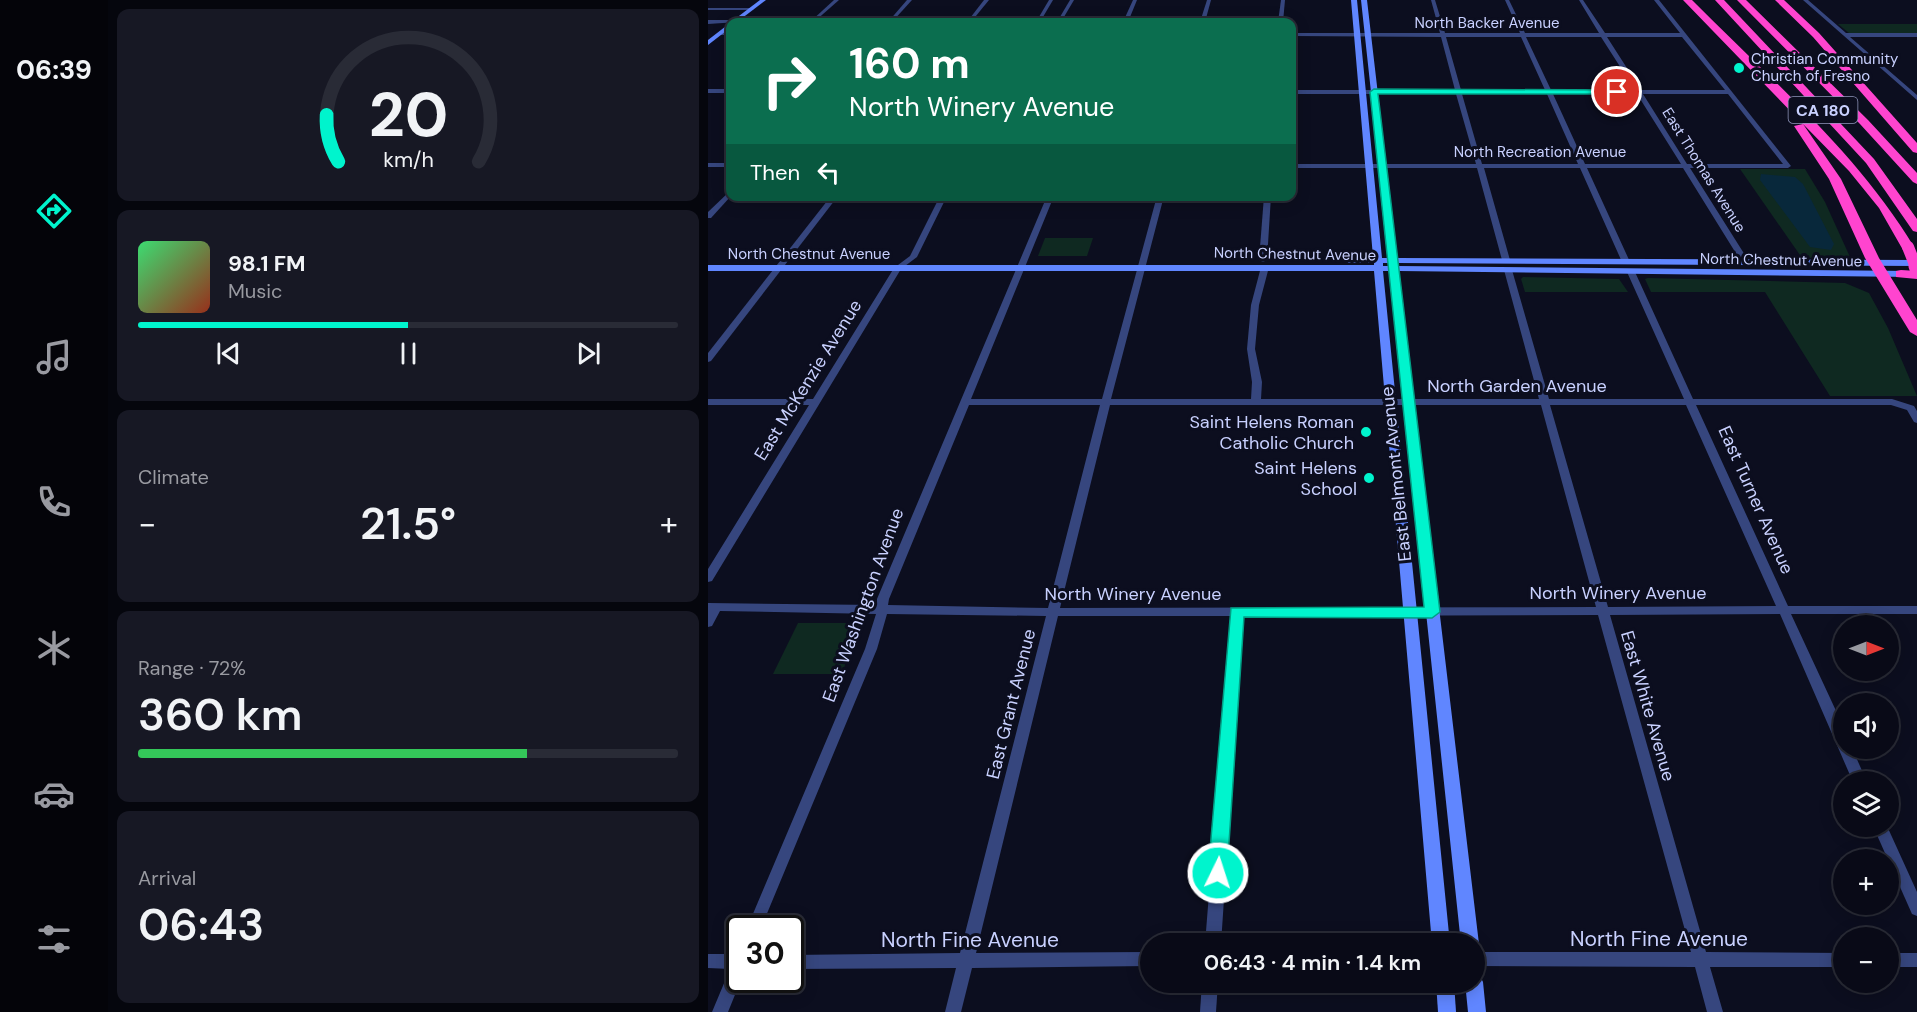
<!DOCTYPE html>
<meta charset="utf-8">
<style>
body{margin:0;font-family:"DM Sans",sans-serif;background:#171824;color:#f1f3f6;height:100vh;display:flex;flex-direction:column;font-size:22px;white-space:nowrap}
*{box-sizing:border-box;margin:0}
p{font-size:20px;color:#999aa1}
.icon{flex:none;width:33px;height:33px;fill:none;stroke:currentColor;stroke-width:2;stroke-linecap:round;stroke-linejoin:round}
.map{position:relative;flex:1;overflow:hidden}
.sheet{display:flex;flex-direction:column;gap:9px;padding:9px;background:#05060d;width:600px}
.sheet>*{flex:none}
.banner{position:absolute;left:18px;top:18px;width:570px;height:183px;border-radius:12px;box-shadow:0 3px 15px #0003,0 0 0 2px #292b36;background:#0b6e4f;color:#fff;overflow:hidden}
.needle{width:39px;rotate:90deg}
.controls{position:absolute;left:1125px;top:615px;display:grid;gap:12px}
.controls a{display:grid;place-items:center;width:66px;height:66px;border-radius:50%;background:#090a17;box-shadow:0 3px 15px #0003,0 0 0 2px #292b36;font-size:30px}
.speed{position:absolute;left:18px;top:915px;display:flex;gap:12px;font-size:30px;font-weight:700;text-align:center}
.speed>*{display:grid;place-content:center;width:78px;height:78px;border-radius:50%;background:#090a17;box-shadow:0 3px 15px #0003,0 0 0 2px #292b36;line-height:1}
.speed .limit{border:3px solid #111;border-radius:9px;background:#fff;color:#111}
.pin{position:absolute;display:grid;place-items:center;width:51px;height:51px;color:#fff;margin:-26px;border:3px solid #fff;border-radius:50%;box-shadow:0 2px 6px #0007}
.me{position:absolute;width:66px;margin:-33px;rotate:4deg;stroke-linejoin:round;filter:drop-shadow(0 0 4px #0008)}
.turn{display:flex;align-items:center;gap:21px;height:126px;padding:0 24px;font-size:27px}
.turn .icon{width:78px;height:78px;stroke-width:2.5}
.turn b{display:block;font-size:42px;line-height:51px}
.then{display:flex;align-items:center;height:57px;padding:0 24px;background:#0003;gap:12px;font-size:22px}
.big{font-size:45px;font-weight:600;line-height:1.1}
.sheet .card{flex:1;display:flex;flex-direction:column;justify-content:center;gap:9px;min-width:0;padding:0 21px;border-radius:12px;background:#171824}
.sheet .dial{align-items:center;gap:0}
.dial svg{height:156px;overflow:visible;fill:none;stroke:#292b36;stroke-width:7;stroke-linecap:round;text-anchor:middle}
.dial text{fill:#f1f3f6;stroke:none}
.song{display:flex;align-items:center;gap:18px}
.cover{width:72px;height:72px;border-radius:9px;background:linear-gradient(135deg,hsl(140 70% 55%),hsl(10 70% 35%))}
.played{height:6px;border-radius:3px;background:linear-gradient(90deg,#00f4cd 50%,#292b36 50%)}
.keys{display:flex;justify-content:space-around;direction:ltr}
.heat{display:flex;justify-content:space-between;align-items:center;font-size:33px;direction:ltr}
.charge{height:9px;border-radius:4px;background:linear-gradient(90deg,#34c759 72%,#292b36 0)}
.trip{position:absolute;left:432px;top:933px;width:345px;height:60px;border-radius:30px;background:#090a17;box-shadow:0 3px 15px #0003,0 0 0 2px #292b36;font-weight:600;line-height:60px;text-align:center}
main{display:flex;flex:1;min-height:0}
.tabs{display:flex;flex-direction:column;width:108px;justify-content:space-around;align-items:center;background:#040409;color:#999aa1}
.tabs .icon{width:42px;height:42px}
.tabs .selected{color:#00f4cd}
.tabs b{font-size:27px;color:#f1f3f6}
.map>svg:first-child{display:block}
.green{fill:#0f2921}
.water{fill:#08283b}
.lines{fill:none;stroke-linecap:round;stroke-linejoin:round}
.minor{fill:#36467e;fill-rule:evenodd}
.secondary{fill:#6086ff;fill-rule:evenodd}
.motorway{fill:#ff44cf;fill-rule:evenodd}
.motorway-bridge-far1{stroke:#ff44cf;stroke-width:12}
.motorway-bridge{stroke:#ff44cf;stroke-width:15}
.route{fill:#00f4cd;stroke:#009f85;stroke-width:1.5}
.poi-dot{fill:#00f4cd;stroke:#0c0e1f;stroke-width:2}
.labels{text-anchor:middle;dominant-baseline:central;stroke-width:6;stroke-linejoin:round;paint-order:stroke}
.far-street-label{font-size:15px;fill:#c9d1ff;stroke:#0c0e1f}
.far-poi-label{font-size:15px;fill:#c9d1ff;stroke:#0c0e1f;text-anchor:start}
.shield{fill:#0c0e1f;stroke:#9096bc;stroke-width:1.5}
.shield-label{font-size:16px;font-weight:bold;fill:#c9d1ff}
.street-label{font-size:18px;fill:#c9d1ff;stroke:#0c0e1f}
.poi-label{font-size:18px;fill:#c9d1ff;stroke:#0c0e1f;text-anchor:end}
.near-street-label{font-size:21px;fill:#c9d1ff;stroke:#0c0e1f}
</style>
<main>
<nav class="tabs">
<b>06:39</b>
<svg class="icon selected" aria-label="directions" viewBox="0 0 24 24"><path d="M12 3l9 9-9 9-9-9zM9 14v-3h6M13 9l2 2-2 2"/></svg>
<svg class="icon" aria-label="music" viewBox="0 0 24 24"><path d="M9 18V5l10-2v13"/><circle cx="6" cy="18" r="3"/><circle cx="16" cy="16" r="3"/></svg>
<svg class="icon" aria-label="phone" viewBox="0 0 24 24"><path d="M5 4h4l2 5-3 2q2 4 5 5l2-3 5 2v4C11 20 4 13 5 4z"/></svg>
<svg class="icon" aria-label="climate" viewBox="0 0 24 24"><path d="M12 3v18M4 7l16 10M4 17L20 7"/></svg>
<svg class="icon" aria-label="car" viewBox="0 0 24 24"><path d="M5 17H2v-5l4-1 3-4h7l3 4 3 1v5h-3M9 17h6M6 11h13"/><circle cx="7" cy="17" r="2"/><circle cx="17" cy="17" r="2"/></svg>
<svg class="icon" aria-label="filters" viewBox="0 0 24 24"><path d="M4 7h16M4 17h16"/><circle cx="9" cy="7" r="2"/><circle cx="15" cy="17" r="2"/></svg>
</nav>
<section class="sheet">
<div class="card dial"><svg viewBox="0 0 100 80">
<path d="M14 69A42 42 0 1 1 86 69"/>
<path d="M14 69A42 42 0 0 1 8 45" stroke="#00f4cd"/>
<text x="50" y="56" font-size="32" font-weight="700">20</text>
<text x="50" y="72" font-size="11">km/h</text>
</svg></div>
<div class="card">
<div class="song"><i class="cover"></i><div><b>98.1 FM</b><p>Music</p></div></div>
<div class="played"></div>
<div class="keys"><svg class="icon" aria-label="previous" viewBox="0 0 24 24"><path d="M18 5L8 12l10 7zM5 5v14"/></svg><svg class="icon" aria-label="pause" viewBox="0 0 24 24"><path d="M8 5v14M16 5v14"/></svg><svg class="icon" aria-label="next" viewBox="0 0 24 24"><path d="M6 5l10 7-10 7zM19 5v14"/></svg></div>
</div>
<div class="card"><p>Climate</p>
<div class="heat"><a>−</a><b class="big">21.5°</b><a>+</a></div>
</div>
<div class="card"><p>Range · 72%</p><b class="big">360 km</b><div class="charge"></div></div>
<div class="card"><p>Arrival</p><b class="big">06:43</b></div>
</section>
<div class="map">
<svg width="1209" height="1012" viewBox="0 0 1209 1012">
<rect width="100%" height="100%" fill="#0c0e1f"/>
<g class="green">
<polygon points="1130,24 1209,24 1209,33 1141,33"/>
<polygon points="1032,169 1097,169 1117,202 1142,257 1094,258"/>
<polygon points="337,238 385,238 379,256 330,256"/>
<polygon points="815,277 911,279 920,292 817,292 813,279"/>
<polygon points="940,278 1137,283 1161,293 1180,328 1209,396 1122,396 1057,292 943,292 937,279"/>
<polygon points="90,623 146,623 135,674 65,674"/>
</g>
<polygon class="water" points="1053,174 1087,177 1095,184 1126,244 1123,250 1102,247 1052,180"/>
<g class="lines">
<g class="minor">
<polygon points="126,0 131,0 106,22 102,22"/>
<polygon points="199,0 204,0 184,22 180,22"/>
<polygon points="276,0 281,0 263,22 259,22"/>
<polygon points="341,0 345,0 332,22 328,22"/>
<polygon points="362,0 366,0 353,22 349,22"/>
<polygon points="425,0 429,0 420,22 415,22"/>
<polygon points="499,0 503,0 497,22 492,22"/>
<polygon points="573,0 577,0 575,22 570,22"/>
<path d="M 723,0 L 727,0 L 737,33 L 812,33 L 797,0 L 801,0 L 817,33 L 891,33 L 871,0 L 875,0 L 897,33 L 972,33 L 946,0 L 951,0 L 1083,166 L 1080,168 L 982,168 L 1042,263 L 1041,265 L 1035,265 L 1034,263 L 975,168 L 879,168 L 922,262 L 918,264 L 914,262 L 872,168 L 776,168 L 802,260 L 798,262 L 794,260 L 769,168 L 584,168 L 584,164 L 768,164 L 748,94 L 584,94 L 584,90 L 747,90 L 733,37 L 584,36 L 584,33 L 732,33 ZM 738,37 L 813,37 L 837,90 L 753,90 ZM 818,37 L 893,37 L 927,90 L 843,90 ZM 899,37 L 974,37 L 1017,90 L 933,90 ZM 754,94 L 839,94 L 870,164 L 774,164 ZM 845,94 L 929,94 L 973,164 L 877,164 ZM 935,94 L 1020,94 L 1075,164 L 979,164 Z"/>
<polygon points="1095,0 1100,0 1138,33 1209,33 1209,37 1142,37 1209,95 1209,100"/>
<polygon points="0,8 44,8 46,9 44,10 0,10"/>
<polygon points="0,20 27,20 30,22 0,24"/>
<polygon points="12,32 22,33 22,35 10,35"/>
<rect x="0" y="89" width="22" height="4"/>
<rect x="0" y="163" width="22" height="4"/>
<polygon points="22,191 23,196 3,218 0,218 0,212"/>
<polygon points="123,196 130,196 3,361 0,362 0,353"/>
<polygon points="232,196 239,196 209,257 193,269 4,581 0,582 0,569 101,405 0,405 0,399 105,399 186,268 202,256"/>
<path d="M 339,196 L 346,196 L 263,399 L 394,399 L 449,196 L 456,196 L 403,399 L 543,399 L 544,382 L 539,349 L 543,305 L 553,267 L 557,265 L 561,267 L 551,305 L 547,349 L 554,382 L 553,399 L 831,399 L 796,270 L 800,268 L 804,270 L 841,399 L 976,399 L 919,272 L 923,270 L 927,272 L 985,399 L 1184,399 L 1206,406 L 1209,411 L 1209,423 L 1206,422 L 1199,410 L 1183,405 L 988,405 L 1080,606 L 1209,606 L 1209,614 L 1083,614 L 1136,728 L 1136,748 L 1144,748 L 1159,782 L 1145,782 L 1072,614 L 902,615 L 998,952 L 1136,953 L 1136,967 L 1002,967 L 1015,1012 L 999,1012 L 987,967 L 766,966 L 766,952 L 983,952 L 890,615 L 535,616 L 513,944 L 497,944 L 523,616 L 350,616 L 268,953 L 442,952 L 442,966 L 264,968 L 253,1012 L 237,1012 L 248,968 L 82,969 L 82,955 L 252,953 L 338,616 L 179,614 L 169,649 L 53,928 L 39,928 L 157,649 L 168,614 L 12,611 L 4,626 L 0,627 L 0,603 L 169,605 L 169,599 ZM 261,405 L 392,405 L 340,608 L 180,605 L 181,599 ZM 402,405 L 833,405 L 888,607 L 352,608 ZM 842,405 L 978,405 L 1068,606 L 900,607 Z"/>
<polygon points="556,196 563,196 559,260 555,262 551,260"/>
<polygon points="1165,826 1179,826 1209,892 1209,916 1204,914"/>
<rect x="1180" y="953" width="29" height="14"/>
<polygon points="0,954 32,954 32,980 33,980 20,1012 4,1012 22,969 0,968"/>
<polygon points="494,982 510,982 508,1012 492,1012"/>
</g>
<g class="secondary">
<polygon points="52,0 58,0 29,22 23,22"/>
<path d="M 643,0 L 649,0 L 674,258 L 681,258 L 653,0 L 659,0 L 689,258 L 1209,260 L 1209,266 L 690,263 L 690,266 L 1205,271 L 1209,273 L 1205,277 L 691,271 L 771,944 L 766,951 L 766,944 L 753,944 L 682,271 L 675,271 L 742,944 L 724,944 L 666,271 L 0,271 L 0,265 L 666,265 L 666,263 L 640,263 L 636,260 L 640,257 L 665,257 ZM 675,263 L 681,263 L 681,266 L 675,266 Z"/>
<polygon points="22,23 22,28 0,45 0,40"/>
<polygon points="766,973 772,976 775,982 778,1012 760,1012 757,982 766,982"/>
<polygon points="728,982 746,982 748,1012 730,1012"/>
</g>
<g class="motorway">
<path d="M 975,0 L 984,0 C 1061,78 1149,152 1206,247 L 1205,250 L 1195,250 L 1171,208 L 1141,171 L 1095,124 L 1133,179 L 1171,258 L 1209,320 L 1209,336 L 1202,332 L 1157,258 L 1121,179 L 1086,126 L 1095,124 Z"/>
<polygon points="1007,0 1016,0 1166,159 1209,219 1209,232 1205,231 1158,163"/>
<polygon points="1029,0 1038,0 1160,120 1209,173 1209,184 1205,182 1152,124"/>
<polygon points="1067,0 1076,0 1111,33 1209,143 1209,153 1205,152 1105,37"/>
<polygon points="1193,270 1209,271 1209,279 1188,277 1188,271"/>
</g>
<polyline class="motorway-bridge-far1" points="1200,247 1208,267"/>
<polyline class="motorway-bridge" points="1208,266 1209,269"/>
</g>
<polygon class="route" points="666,89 909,90 912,92 909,94 670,94 732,612 724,618 536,617 519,873 516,879 510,881 503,879 500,873 523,608 716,607 662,92"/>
<g class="poi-dot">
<circle cx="1031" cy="68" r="6"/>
<circle cx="658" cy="432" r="6"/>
<circle cx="661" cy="478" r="6"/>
</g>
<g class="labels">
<g class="far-street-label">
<text x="779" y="23">North Backer Avenue</text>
<text x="832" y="152">North Recreation Avenue</text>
<text transform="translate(996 170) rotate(58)">East Thomas Avenue</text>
<text x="101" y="254">North Chestnut Avenue</text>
<text transform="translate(587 254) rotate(1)">North Chestnut Avenue</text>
<text transform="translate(1073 260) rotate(1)">North Chestnut Avenue</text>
</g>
<g class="far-poi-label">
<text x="1043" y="59">Christian Community<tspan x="1043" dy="17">Church of Fresno</tspan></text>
</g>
<rect class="shield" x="1080.5" y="97" width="69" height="26" rx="4.5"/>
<g class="shield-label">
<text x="1115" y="110">CA 180</text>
</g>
<g class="street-label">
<text transform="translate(100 380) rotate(-58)">East McKenzie Avenue</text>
<text x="809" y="386">North Garden Avenue</text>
<text transform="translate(688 474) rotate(-96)">East Belmont Avenue</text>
<text transform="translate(1048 500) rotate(66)">East Turner Avenue</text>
<text x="910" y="593">North Winery Avenue</text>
<text x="425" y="594">North Winery Avenue</text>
<text transform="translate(155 605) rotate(-70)">East Washington Avenue</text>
<text transform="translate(303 704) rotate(-76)">East Grant Avenue</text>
<text transform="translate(940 706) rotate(74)">East White Avenue</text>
</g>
<g class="poi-label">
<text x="646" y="422">Saint Helens Roman<tspan x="646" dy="21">Catholic Church</tspan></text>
<text x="649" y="468">Saint Helens<tspan x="649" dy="21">School</tspan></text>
</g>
<g class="near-street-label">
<text x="951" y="939">North Fine Avenue</text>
<text x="262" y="940">North Fine Avenue</text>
</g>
</g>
</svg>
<div class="controls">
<a><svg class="needle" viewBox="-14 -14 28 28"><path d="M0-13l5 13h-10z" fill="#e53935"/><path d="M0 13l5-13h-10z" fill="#999aa1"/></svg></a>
<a><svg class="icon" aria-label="sound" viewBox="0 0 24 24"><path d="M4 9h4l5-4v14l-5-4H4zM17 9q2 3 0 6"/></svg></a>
<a><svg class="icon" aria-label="layers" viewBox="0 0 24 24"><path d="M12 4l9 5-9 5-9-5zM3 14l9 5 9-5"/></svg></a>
<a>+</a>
<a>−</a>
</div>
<div class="speed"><div class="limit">30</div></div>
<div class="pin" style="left:909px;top:92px;background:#d93025"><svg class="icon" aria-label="arrive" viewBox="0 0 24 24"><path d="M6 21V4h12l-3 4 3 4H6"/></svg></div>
<svg class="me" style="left:510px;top:873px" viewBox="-20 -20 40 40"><circle r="17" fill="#00f4cd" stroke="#fff" stroke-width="3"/><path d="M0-11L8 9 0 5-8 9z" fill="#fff"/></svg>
<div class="trip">06:43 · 4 min · 1.4 km</div>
<div class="banner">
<div class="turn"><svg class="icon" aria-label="right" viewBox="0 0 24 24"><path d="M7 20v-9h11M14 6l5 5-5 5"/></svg><div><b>160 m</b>North Winery Avenue</div></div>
<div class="then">Then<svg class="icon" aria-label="left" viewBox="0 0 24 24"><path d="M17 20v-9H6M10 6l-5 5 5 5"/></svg></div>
</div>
</div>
</main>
